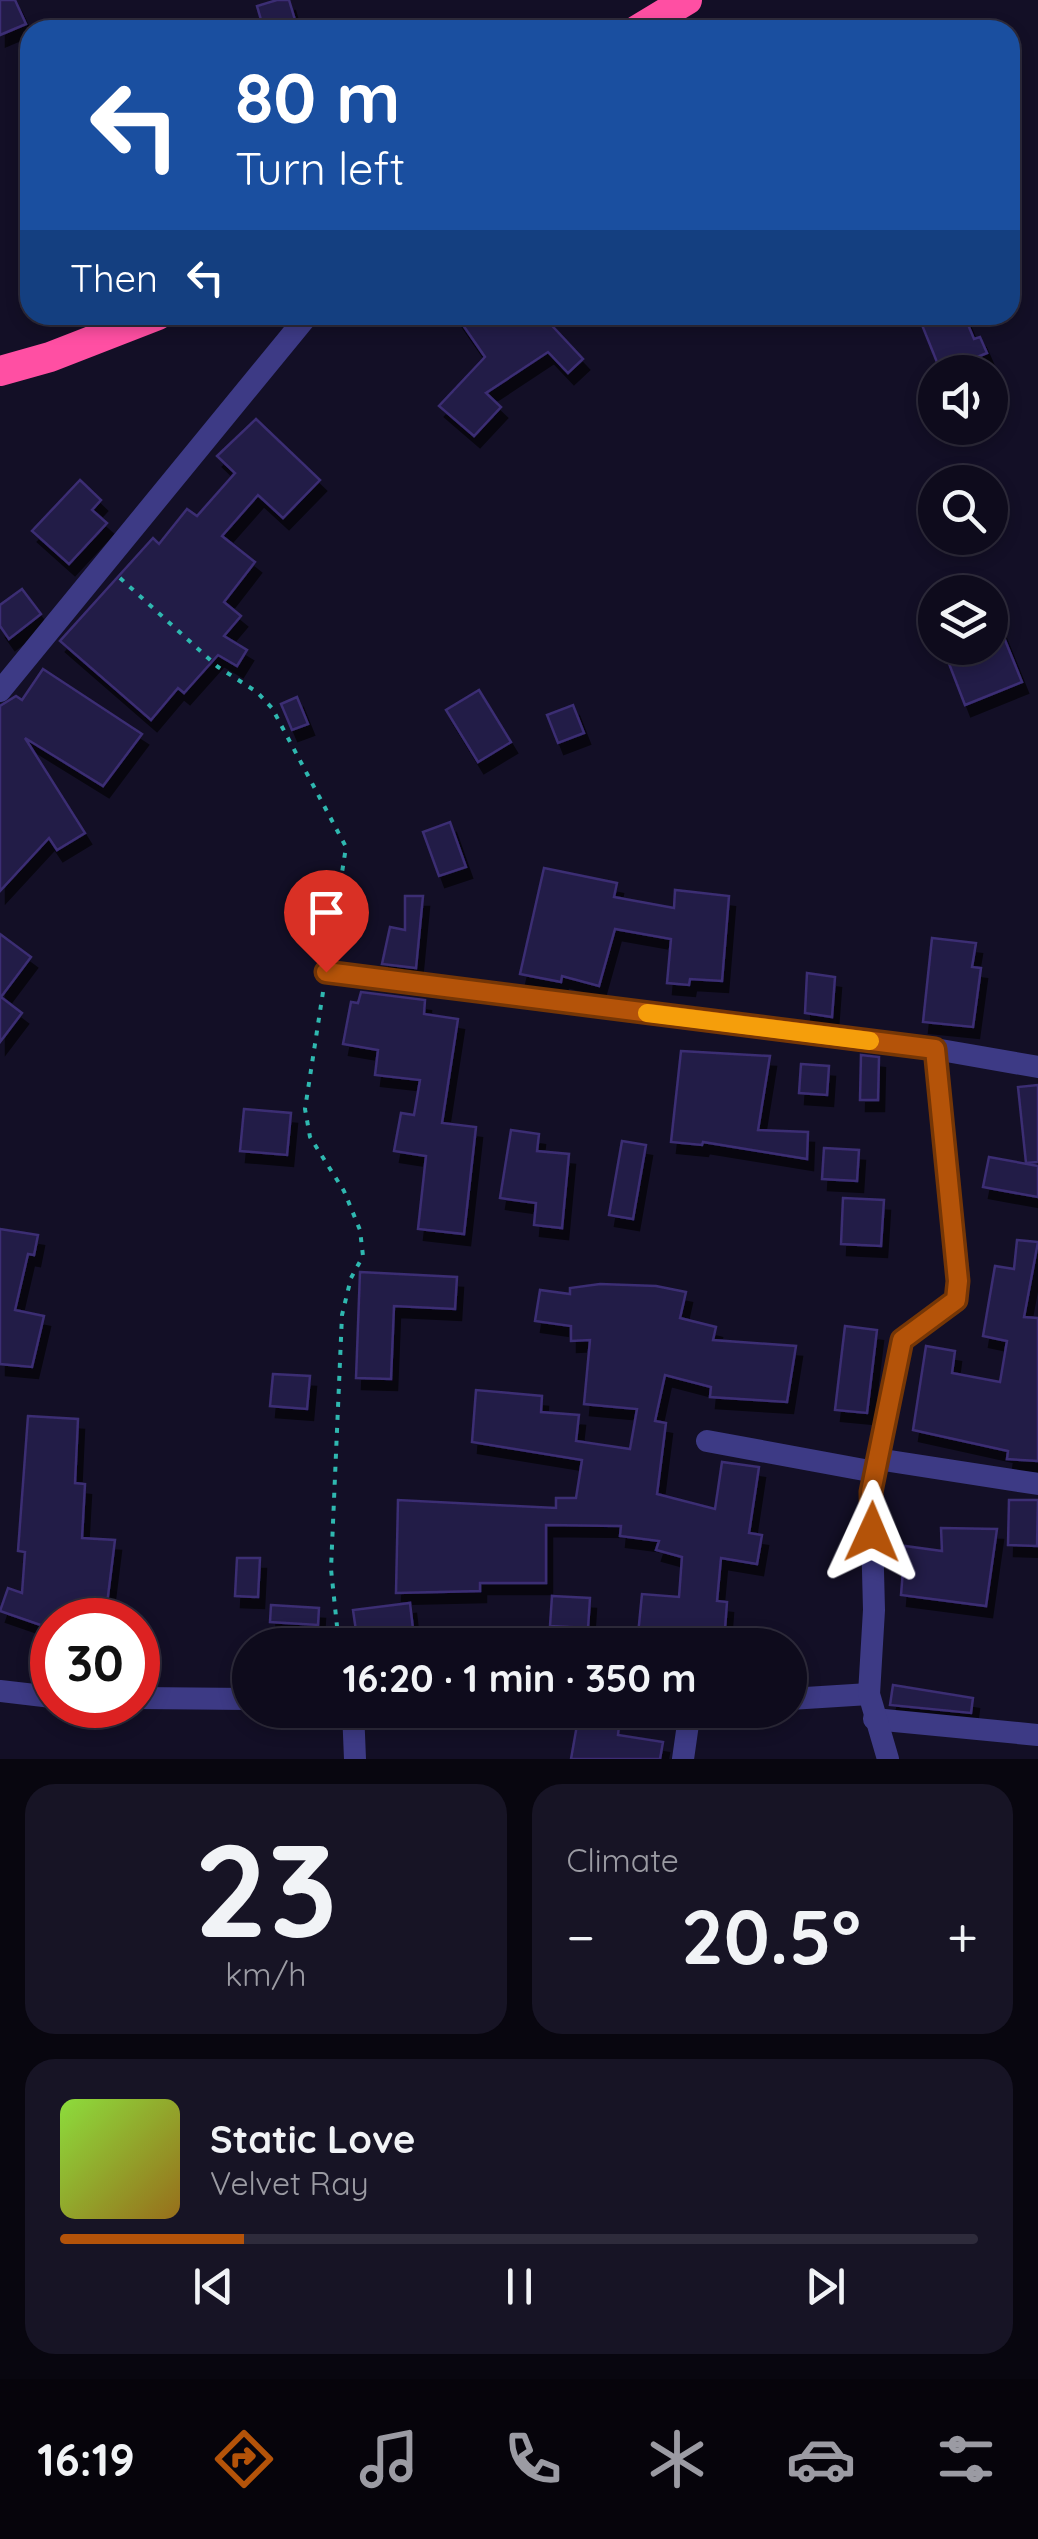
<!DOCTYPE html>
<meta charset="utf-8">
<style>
body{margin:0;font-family:Quicksand,sans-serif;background:#171425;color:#f1f3f6;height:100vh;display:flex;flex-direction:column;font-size:38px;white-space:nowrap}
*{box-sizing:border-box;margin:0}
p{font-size:32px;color:#9b9ba3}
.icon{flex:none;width:55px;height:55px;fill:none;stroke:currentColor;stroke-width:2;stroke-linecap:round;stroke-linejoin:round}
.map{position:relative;height:1759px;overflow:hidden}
.panel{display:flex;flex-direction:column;gap:25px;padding:25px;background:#08060f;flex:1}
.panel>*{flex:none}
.top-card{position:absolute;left:20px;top:20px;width:1000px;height:305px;border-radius:30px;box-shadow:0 5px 15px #0003,0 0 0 2px #2e2b3b;background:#1a4fa0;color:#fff;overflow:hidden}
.buttons{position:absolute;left:918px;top:355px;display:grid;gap:20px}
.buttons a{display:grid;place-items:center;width:90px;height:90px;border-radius:50%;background:#0e0b1c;box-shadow:0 5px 15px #0003,0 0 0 2px #2e2b3b;font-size:50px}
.speed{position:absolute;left:30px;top:1598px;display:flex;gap:20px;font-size:50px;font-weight:700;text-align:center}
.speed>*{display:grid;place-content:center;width:130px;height:130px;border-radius:50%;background:#0e0b1c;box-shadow:0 5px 15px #0003,0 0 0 2px #2e2b3b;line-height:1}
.speed .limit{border:15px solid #d22;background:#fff;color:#111}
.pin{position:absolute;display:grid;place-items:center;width:85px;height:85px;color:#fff;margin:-102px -42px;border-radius:50% 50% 50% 0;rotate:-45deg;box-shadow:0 0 10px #0007}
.pin .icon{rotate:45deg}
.me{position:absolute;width:110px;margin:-55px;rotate:1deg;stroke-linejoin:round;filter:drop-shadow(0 0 8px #0008)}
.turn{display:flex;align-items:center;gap:35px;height:210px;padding:0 50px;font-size:45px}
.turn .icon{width:130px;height:130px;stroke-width:2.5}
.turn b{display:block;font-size:70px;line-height:85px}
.then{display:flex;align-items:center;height:95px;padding:0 50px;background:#0003;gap:20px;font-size:38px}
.big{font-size:75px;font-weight:700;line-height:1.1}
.panel .tile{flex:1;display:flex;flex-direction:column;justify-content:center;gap:15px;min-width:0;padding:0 35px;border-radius:30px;background:#171425}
.panel .dial{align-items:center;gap:0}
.dial b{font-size:130px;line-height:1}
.song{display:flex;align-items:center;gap:30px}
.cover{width:120px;height:120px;border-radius:15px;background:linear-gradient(135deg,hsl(90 70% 55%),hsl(40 70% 35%))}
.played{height:10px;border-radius:5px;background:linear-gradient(90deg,#b45309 20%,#2e2b3b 20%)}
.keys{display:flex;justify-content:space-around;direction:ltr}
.heat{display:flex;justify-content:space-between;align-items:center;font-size:55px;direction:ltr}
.panel .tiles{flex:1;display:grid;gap:25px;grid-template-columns:1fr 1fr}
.tile:last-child{grid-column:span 2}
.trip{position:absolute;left:232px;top:1628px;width:575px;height:100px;border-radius:50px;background:#0e0b1c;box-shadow:0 5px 15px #0003,0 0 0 2px #2e2b3b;font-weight:700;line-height:100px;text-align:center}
.menu{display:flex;height:160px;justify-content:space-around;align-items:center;background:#06040b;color:#9b9ba3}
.menu .icon{width:70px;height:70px}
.menu .active{color:#b45309}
.menu b{font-size:45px;color:#f1f3f6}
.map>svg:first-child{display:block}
.building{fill:#241b47;stroke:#3b2d73;stroke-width:2.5;filter:url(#shadow)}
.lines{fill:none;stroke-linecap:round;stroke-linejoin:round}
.path{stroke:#2fb8b0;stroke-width:4;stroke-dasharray:5 8;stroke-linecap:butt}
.minor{stroke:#3d3a85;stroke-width:22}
.highway{stroke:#ff4fa3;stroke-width:30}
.route-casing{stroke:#753606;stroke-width:25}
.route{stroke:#b45309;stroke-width:18}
.slow{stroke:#f59e0b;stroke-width:18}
</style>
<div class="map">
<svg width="1038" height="1759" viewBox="0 0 1038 1759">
<defs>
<filter id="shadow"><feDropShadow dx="6" dy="11" stdDeviation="0" flood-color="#0009"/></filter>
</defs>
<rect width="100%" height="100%" fill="#130f26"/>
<g class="building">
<polygon points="0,0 15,0 26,24 0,35"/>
<polygon points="277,0 289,0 298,30 264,30 257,6"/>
<polygon points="456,315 542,315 583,359 568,373 548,352 486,393 501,407 474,436 439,406 485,357"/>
<polygon points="945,315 964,315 974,339 980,337 987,353 941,372 922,325"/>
<polygon points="256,419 320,480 283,518 258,495 222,536 255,562 224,602 241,616 224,636 247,650 237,666 218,655 184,693 178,688 151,720 60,641 153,538 159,544 187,509 197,516 235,473 217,456"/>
<polygon points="80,480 101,500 92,510 107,523 69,564 32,531"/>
<polygon points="22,589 41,614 9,639 0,626 0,605"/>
<polygon points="990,603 1022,682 965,705 943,648 990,648"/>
<polygon points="43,669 142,734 103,786 25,738 85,833 57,850 49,838 0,891 0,706 16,696 22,700"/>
<polygon points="479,690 511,742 478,762 446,710"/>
<polygon points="297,697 308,724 292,730 281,704"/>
<polygon points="573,705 584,733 558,743 547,715"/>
<polygon points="450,822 466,867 439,876 423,832"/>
<polygon points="544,868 617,883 614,897 674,908 675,890 729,896 722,981 690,979 689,985 667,983 671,939 615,929 599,986 562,976 561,982 520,974"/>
<polygon points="405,896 423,896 416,968 382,964 390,927 405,930"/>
<polygon points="0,934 31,957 1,997 22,1013 0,1042"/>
<polygon points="932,938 976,943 972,967 981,968 973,1027 923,1022"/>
<polygon points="807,973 835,977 832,1017 805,1013"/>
<polygon points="361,992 425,1000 424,1014 458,1019 442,1123 476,1127 464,1234 418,1229 426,1156 394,1151 401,1113 414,1115 420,1080 375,1075 378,1050 343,1044 351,1002 358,1003"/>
<polygon points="681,1051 770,1056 758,1130 808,1132 807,1159 703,1142 702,1145 671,1142"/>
<polygon points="861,1055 879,1057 878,1100 860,1100"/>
<polygon points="801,1064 829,1066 827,1095 799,1093"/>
<polygon points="1038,1085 1038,1162 1026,1163 1018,1087"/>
<polygon points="244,1109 291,1113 287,1155 240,1151"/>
<polygon points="511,1130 539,1134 537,1151 569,1154 562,1228 534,1225 536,1203 500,1198"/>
<polygon points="622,1141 646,1145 633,1219 609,1215"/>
<polygon points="824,1148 859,1150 857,1181 822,1179"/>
<polygon points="989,1157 1038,1166 1038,1197 983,1187"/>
<polygon points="843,1198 884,1200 881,1246 841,1244"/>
<polygon points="0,1229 38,1235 34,1255 28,1254 15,1310 44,1316 32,1367 0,1364"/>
<polygon points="1017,1240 1038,1242 1024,1317 1038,1318 1038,1461 1007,1459 1008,1451 913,1430 926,1346 955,1351 952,1373 1000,1382 1007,1341 983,1336 995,1266 1014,1269"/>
<polygon points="360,1272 457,1277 455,1309 394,1306 391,1379 356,1378"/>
<polygon points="600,1284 656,1286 686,1292 680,1318 716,1327 713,1340 796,1346 787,1402 710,1397 711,1387 665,1375 655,1421 666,1423 657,1494 715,1509 722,1462 759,1467 749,1533 762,1535 757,1564 721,1558 717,1601 727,1602 724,1642 658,1637 657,1645 637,1645 642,1594 679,1597 682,1557 656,1550 659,1541 620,1536 621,1526 546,1525 546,1583 480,1583 480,1591 396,1593 398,1500 556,1508 556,1498 576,1498 582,1460 472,1442 476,1390 542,1396 541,1412 579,1415 576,1441 630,1449 637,1409 584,1404 590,1340 571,1341 571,1326 535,1321 540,1290 570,1294 570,1288"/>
<polygon points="845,1326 877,1330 867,1413 835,1410"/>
<polygon points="273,1374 310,1376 307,1409 270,1406"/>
<polygon points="28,1416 78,1419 75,1483 85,1484 82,1538 115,1540 105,1620 52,1620 52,1629 0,1611 8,1588 22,1593 25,1552 18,1551"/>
<polygon points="1009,1500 1038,1500 1037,1546 1008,1545"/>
<polygon points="941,1528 997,1529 986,1606 901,1595 905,1546 942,1551"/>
<polygon points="237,1558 260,1558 258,1597 235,1596"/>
<polygon points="552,1596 590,1598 588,1628 550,1626"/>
<polygon points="410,1603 414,1638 358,1645 353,1610"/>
<polygon points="271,1605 319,1608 318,1625 270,1622"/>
<polygon points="893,1685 973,1698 971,1713 890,1705"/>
<polygon points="577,1725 619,1726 618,1735 663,1742 660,1759 571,1759"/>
</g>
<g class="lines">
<g class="path">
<polyline points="120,578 218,667 257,692 272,708 346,847 330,949"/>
<polyline points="323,992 305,1109 310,1137 344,1191 360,1230 363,1256 351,1278 342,1315 331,1569 339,1645"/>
</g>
<g class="minor">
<polyline points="0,691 308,315"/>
<polyline points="326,972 935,1049 1038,1067"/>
<polyline points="707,1441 875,1472"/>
<polyline points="877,1459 1038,1484"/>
<polyline points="0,1691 52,1697"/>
<polyline points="138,1698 250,1699"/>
<polyline points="790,1699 869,1694"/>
<polyline points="353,1710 355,1759"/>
<polyline points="553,1710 656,1710"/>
<polyline points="874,1719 1038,1735"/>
<polyline points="683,1759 690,1710"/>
<polyline points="888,1759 869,1694 874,1610 871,1492 902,1340 956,1301 959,1281 935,1049"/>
</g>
<g class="highway">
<polyline points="637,30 687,0"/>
<polyline points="0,371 50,357 158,315"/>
</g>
</g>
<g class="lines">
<g class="route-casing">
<polyline id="route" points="326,972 935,1049 958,1281 956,1300 902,1340 871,1492 872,1532"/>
</g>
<use href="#route" class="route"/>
<polyline class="slow" points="647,1013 870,1041"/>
</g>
</svg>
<div class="buttons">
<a><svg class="icon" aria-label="sound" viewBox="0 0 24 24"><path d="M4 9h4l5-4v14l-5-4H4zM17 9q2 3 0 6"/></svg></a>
<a><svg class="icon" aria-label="search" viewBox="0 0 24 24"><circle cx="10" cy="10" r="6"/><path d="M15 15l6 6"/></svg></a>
<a><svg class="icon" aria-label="layers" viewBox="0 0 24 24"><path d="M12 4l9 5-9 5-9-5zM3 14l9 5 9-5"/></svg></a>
</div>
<div class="speed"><div class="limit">30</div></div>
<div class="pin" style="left:326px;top:972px;background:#d93025"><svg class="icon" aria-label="arrive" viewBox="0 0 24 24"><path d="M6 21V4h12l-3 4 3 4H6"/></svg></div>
<svg class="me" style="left:872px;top:1532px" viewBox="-20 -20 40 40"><path d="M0-17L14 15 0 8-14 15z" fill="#b45309" stroke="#fff" stroke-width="4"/></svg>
<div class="trip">16:20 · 1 min · 350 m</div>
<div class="top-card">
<div class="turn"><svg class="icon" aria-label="left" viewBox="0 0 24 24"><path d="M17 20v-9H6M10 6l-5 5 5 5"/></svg><div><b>80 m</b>Turn left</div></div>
<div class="then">Then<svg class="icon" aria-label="left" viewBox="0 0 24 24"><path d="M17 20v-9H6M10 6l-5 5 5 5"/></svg></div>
</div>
</div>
<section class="panel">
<div class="tiles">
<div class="tile dial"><b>23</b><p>km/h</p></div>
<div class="tile"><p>Climate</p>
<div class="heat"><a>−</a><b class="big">20.5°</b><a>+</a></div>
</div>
<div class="tile">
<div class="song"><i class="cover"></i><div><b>Static Love</b><p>Velvet Ray</p></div></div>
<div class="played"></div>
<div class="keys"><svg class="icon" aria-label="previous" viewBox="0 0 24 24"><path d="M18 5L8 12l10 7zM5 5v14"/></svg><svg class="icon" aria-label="pause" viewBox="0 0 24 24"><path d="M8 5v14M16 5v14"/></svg><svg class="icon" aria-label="next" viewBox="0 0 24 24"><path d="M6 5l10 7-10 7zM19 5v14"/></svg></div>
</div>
</div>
</section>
<nav class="menu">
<b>16:19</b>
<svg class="icon active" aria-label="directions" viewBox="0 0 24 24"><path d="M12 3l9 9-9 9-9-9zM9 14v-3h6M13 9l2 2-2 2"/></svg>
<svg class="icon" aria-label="music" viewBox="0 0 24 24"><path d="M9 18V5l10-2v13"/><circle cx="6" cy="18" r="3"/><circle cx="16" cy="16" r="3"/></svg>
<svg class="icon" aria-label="phone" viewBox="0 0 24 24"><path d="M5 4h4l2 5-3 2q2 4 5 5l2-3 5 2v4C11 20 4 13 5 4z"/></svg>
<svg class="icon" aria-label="climate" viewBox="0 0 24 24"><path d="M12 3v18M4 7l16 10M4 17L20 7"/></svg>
<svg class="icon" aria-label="car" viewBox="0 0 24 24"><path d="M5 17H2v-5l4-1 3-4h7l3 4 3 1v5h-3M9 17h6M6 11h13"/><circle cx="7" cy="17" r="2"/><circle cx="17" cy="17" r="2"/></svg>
<svg class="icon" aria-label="filters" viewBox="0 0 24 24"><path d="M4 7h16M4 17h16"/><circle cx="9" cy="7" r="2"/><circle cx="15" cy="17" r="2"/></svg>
</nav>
